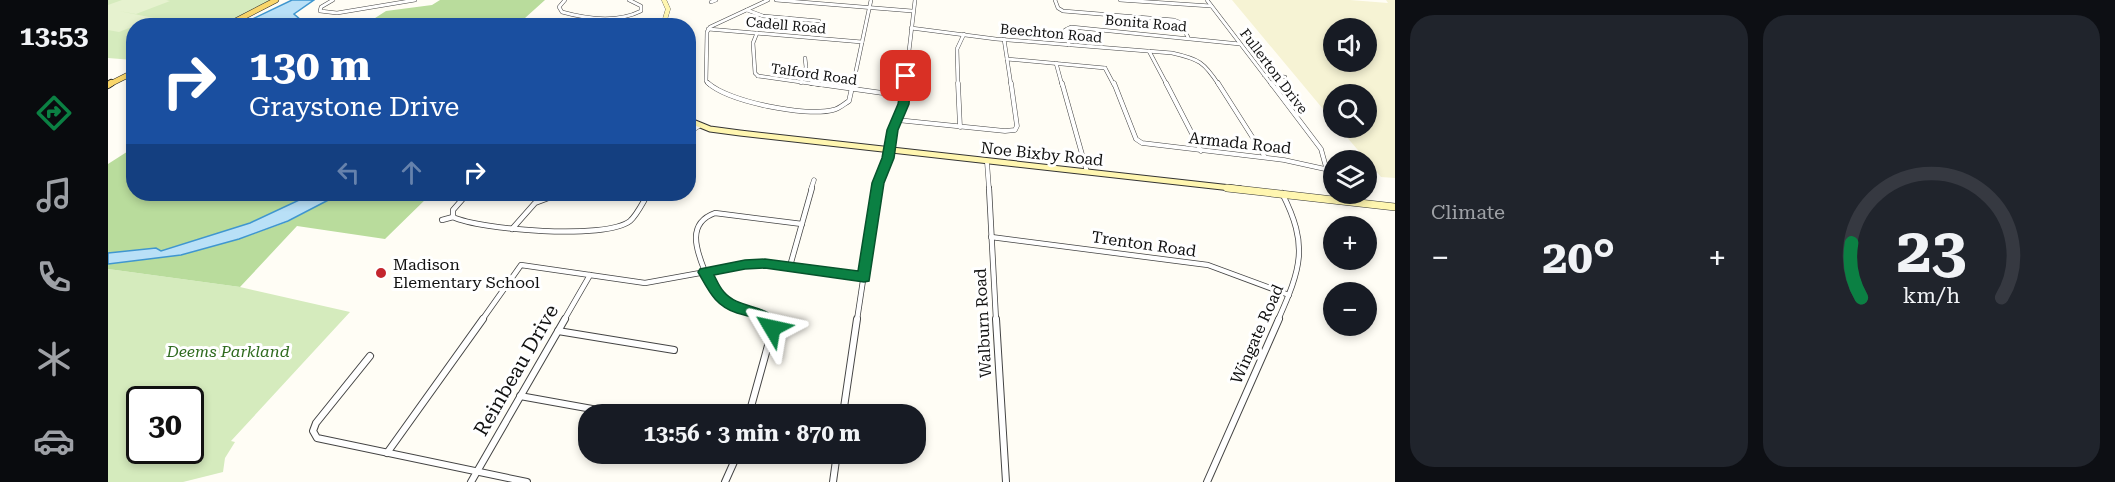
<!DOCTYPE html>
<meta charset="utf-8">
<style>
body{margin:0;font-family:"Roboto Serif",serif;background:#20242c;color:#f1f3f6;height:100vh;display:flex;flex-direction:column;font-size:22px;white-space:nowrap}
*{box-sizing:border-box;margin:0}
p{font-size:20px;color:#9ea1a6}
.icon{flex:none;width:33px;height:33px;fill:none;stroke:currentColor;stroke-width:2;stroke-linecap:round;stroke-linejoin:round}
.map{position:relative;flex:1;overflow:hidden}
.drawer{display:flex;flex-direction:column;gap:15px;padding:15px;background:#0d0f14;width:720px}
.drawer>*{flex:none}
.banner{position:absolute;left:18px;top:18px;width:570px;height:183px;border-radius:24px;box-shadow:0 3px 9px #0003;background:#1a4fa0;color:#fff;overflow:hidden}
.buttons{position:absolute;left:1215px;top:18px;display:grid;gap:12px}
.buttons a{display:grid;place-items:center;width:54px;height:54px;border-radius:50%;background:#171b24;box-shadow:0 3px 9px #0003;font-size:30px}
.speed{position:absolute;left:18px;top:386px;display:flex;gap:12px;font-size:30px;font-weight:700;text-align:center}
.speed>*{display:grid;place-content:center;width:78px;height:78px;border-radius:50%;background:#171b24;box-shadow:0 3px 9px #0003;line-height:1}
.speed .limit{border:3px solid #111;border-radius:9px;background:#fff;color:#111}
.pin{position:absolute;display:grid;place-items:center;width:51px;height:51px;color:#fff;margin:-26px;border-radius:12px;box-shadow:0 3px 9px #0006}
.me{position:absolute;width:66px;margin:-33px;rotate:306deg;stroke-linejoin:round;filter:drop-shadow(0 0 4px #0008)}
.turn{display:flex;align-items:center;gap:21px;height:126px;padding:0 24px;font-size:27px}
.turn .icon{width:78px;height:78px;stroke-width:2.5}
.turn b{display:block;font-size:42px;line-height:51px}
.lanes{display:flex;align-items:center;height:57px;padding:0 24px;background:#0003;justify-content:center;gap:30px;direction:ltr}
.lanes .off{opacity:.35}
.big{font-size:45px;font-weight:700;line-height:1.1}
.drawer .card{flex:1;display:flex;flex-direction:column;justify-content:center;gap:9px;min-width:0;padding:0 21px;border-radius:24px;background:#20242c}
.drawer .dial{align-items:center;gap:0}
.dial svg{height:156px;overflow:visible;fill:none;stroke:#363941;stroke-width:7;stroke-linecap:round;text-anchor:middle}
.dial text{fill:#f1f3f6;stroke:none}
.heat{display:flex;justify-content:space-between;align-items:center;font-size:33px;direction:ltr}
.drawer .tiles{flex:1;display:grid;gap:15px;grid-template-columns:repeat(2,1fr)}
.trip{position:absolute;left:470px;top:404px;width:348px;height:60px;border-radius:24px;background:#171b24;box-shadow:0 3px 9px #0003;font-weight:700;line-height:60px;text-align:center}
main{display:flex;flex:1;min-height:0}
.menu{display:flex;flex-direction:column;width:108px;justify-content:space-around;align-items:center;background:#090b0e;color:#9ea1a6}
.menu .icon{width:42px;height:42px}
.menu .on{color:#0b8043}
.menu b{font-size:27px;color:#f1f3f6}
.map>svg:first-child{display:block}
.farmland{fill:#f6f3d4;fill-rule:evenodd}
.green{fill:#d5ebbd;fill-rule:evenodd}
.forest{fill:#b9dc9c}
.pitch{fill:#e6f2cf}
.water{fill:#b9e0f7;stroke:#3f96cf;stroke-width:1.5}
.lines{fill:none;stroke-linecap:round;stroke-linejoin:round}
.street-far3-casing{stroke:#444;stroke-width:4}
.street-far2-casing{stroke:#444;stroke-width:5}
.street-far1-casing{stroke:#444;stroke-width:6}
.street-casing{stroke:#444;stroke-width:8}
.secondary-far2-casing{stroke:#333;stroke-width:5}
.secondary-far1-casing{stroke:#333;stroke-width:7}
.secondary-casing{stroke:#333;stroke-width:8}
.primary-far1-casing{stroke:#222;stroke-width:6}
.primary-casing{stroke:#222;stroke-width:8}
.street-far3{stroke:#fff;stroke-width:3}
.street-far2{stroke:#fff;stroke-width:4}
.street-far1{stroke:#fff;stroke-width:4.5}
.street{stroke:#fff;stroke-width:6}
.secondary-far2{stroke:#fff6b0;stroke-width:4.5}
.secondary-far1{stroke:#fff6b0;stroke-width:5}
.secondary{stroke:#fff6b0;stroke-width:7}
.primary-far1{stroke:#f9d66b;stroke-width:5}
.primary{stroke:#f9d66b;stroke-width:6}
.route{fill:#0b8043;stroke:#07532c;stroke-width:1.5}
.poi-dot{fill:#c4262e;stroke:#fff;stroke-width:2}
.labels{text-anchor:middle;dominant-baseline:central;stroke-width:6;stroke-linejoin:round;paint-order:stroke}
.far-street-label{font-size:14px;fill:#111;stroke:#fff}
.street-label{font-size:16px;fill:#111;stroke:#fff}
.poi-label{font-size:16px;fill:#111;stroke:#fff;text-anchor:start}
.park-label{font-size:16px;font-style:italic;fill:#2f6b1f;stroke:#fff}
.near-street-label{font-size:20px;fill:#111;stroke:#fff}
</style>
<main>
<nav class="menu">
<b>13:53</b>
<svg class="icon on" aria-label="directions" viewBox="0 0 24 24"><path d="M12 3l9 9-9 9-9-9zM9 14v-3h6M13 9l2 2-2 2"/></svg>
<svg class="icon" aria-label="music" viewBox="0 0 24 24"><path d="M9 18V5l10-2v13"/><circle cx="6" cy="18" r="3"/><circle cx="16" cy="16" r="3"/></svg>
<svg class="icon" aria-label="phone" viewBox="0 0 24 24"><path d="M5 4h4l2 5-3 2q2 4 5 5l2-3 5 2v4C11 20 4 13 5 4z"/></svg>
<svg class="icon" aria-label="climate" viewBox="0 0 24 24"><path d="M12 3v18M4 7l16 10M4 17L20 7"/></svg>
<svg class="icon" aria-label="car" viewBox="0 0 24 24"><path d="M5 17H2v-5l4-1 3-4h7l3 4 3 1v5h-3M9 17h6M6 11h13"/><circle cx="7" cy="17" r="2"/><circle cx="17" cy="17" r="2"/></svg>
</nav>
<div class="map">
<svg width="1287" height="482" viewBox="0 0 1287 482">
<rect width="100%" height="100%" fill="#fffdf5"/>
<path class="farmland" d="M 1124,0 L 1242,0 L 1280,3 L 1278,0 L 1287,0 L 1287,178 L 1273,177 L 1231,128 L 1258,128 L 1258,94 L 1226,94 L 1225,121 ZM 1226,28 L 1258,28 L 1258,62 L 1226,62 Z"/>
<g class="green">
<polygon points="0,0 163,0 114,25 26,26 25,60 0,58"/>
<path d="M 0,269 L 132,287 L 242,312 L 123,441 L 127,442 L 117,458 L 115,472 L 75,482 L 0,482 ZM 32,399 L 82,399 L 82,450 L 32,450 Z"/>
</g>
<g class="forest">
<polygon points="332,0 437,0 417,18 461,23 456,26 204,26 264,20 278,11 324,5"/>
<polygon points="25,148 26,194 204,194 142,223 53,251 0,253 0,164"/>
<polygon points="232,194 323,194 277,239 189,226 132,287 0,269 0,264 73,255 131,239 179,222"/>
</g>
<polygon class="pitch" points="14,0 58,0 62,1 28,14 11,11 46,18 11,32 0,30 0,5"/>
<g class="water">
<polygon points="184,0 206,0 186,14 193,20 206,24 132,25"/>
<polygon points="204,194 232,194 180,221 131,239 73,255 0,264 0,253 48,248 53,251 142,223"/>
</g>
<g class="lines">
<g class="street-far3-casing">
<g id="street-far3">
<polyline points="225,0 213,7 212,11 229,13 307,0"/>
<path d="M 457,0 L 451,7 L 454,12 C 479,19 509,23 533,11 L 533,6 L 521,0"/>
<polyline points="668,0 804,11"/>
<polyline points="947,0 950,8 955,11 1066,20 1071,22 1080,37"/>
<polyline points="1012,0 1103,6"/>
<polyline points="1099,0 1164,85"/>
<polyline points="603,2 608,0"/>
<polyline points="639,10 655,16 711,21"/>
<path d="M 803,28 L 888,39 L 1064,53 C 1091,59 1096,62 1111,85"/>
<polyline points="600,29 754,42"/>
<polyline points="649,33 645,43 647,73 650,76"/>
<polyline points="896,39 903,85"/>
<polyline points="961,45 957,30 963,27 1132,44"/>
<polyline points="1041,51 1059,85"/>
<polyline points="899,59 997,68"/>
<polyline points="948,63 954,85"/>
<polyline points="997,68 1006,85"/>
<polyline points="1156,75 1177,77"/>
<polyline points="650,76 714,85"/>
<polyline points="693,83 698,67 697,58"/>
<polyline points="602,85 598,81 599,32 602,27 660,0"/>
<polyline points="745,85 763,0"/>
<polyline points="797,85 807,0"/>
<polyline points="850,85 849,49 856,34"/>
</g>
</g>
<g class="street-far2-casing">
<g id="street-far2">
<path d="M 600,83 C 621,102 698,117 725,110 C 731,109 736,104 741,101 L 745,83"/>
<polyline points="703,83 796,96"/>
<polyline points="850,83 852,127"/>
<polyline points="954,83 979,172"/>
<polyline points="1006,83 1028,139 1034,143 1176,160 1217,169"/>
<polyline points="1058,83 1093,151"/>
<polyline points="1110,83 1157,157"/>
<polyline points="1163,83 1213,149 1221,178 1226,188"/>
<polyline points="789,120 897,131 907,130 909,126 903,83"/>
<polyline points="580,133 591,126"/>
<polyline points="879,162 881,189"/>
<polyline points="703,189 706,180"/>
<polyline points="769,189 779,163 784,131 795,103 797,83"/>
</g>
</g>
<g class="street-far1-casing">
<g id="street-far1">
<polyline points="881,188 888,320"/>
<polyline points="1230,194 1234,200"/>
<path d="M 345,217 C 372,230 498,240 522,221 C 529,215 535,202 540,194"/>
<polyline points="345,217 345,210 359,194"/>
<polyline points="334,220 345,217"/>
<polyline points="404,229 427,203 451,194"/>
<polyline points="883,237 1100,265 1181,295"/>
<polyline points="682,266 704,188"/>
<polyline points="374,320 413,265 537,283 647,263 756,277"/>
<polyline points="456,320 482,275"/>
<path d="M 659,320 C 646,309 626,310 612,298 C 604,291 600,280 596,269 C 588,249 579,223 607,213 L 694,224"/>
<polyline points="749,320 769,188"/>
<path d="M 1170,320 C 1193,268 1201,246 1174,193"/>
</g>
</g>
<g class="street-casing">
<g id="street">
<polyline points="888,319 898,482"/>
<polyline points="450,331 566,350"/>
<polyline points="262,356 208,423 205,431 209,438 419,482"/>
<polyline points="412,396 512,414"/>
<polyline points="641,414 664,331 658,319"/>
<polyline points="735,414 749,319"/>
<polyline points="279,453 375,319"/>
<polyline points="363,482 457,319"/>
<polyline points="617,482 630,453"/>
<polyline points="725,482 729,453"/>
<polyline points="1099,482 1171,319"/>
</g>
</g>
<g class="secondary-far2-casing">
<polyline id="secondary-far2" points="555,26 560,9 556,0"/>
</g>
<g class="secondary-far1-casing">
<polyline id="secondary-far1" points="580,120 602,129 632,133 1132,189"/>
</g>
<g class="secondary-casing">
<polyline id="secondary" points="1119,188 1287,207"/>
</g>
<g class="primary-far1-casing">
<g id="primary-far1">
<polyline points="118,26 168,0"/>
<polyline points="0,85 26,72"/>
</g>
</g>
<g class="primary-casing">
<polyline id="primary" points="0,85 3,83"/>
</g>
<use href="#street-far3" class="street-far3"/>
<use href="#street-far2" class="street-far2"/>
<use href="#street-far1" class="street-far1"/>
<use href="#street" class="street"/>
<use href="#secondary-far2" class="secondary-far2"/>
<use href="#secondary-far1" class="secondary-far1"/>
<use href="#secondary" class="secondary"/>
<use href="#primary-far1" class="primary-far1"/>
<use href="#primary" class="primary"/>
</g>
<path class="route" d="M 795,74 L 803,76 L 801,104 L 790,130 L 786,158 L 776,183 L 761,281 L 756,282 L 657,268 L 637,269 L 606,275 C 609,281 612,288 616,292 C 632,311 663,302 672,328 L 670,332 C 657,336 660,327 652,321 C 646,317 636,315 629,313 C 607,306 601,291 590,272 L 592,269 L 637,260 L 657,259 L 750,271 L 764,183 L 774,158 L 779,130 L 790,104 Z"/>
<circle class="poi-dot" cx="273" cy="273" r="6"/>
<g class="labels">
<g class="far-street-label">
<text transform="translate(1038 23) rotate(5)">Bonita Road</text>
<text transform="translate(678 25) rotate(5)">Cadell Road</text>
<text transform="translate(943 33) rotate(5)">Beechton Road</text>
<text transform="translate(1166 71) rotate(53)">Fullerton Drive</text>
<text transform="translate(706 74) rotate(8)">Talford Road</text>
</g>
<g class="street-label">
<text transform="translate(1132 143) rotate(6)">Armada Road</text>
<text transform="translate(934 154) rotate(6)">Noe Bixby Road</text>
<text transform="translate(1036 244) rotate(8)">Trenton Road</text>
<text transform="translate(875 323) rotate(-93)">Walburn Road</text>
<text transform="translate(1149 334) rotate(-66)">Wingate Road</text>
</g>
<g class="poi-label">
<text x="285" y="264">Madison<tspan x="285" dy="18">Elementary School</tspan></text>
</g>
<g class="park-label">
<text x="120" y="351">Deems Parkland</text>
</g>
<g class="near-street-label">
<text transform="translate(408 370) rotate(-60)">Reinbeau Drive</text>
</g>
</g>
</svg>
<div class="buttons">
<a><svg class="icon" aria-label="sound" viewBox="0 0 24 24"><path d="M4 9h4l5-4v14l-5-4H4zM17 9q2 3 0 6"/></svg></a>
<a><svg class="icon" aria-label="search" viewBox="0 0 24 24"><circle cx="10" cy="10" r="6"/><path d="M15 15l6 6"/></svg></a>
<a><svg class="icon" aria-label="layers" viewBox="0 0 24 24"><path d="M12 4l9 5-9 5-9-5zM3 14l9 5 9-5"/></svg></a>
<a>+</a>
<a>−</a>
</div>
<div class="speed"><div class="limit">30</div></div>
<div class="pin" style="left:798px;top:76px;background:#d93025"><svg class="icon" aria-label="arrive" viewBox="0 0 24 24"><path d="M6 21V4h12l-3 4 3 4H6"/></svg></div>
<svg class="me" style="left:664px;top:328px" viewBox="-20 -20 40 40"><path d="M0-17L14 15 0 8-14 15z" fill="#0b8043" stroke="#fff" stroke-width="4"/></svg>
<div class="trip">13:56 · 3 min · 870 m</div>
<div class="banner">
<div class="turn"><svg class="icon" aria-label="right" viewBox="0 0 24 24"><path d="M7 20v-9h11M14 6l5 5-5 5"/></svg><div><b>130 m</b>Graystone Drive</div></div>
<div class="lanes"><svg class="icon off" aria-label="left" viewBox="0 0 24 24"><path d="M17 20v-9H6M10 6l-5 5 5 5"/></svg><svg class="icon off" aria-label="ahead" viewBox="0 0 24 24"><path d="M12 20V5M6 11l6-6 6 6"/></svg><svg class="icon" aria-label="right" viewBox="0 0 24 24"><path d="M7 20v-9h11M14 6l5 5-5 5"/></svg></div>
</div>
</div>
<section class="drawer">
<div class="tiles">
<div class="card"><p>Climate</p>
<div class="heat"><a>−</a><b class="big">20°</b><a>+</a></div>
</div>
<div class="card dial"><svg viewBox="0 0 100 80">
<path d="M14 69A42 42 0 1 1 86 69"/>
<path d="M14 69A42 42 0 0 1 9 41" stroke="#0b8043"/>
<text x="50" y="56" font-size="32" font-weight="700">23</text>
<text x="50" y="72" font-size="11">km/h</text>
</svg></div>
</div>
</section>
</main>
